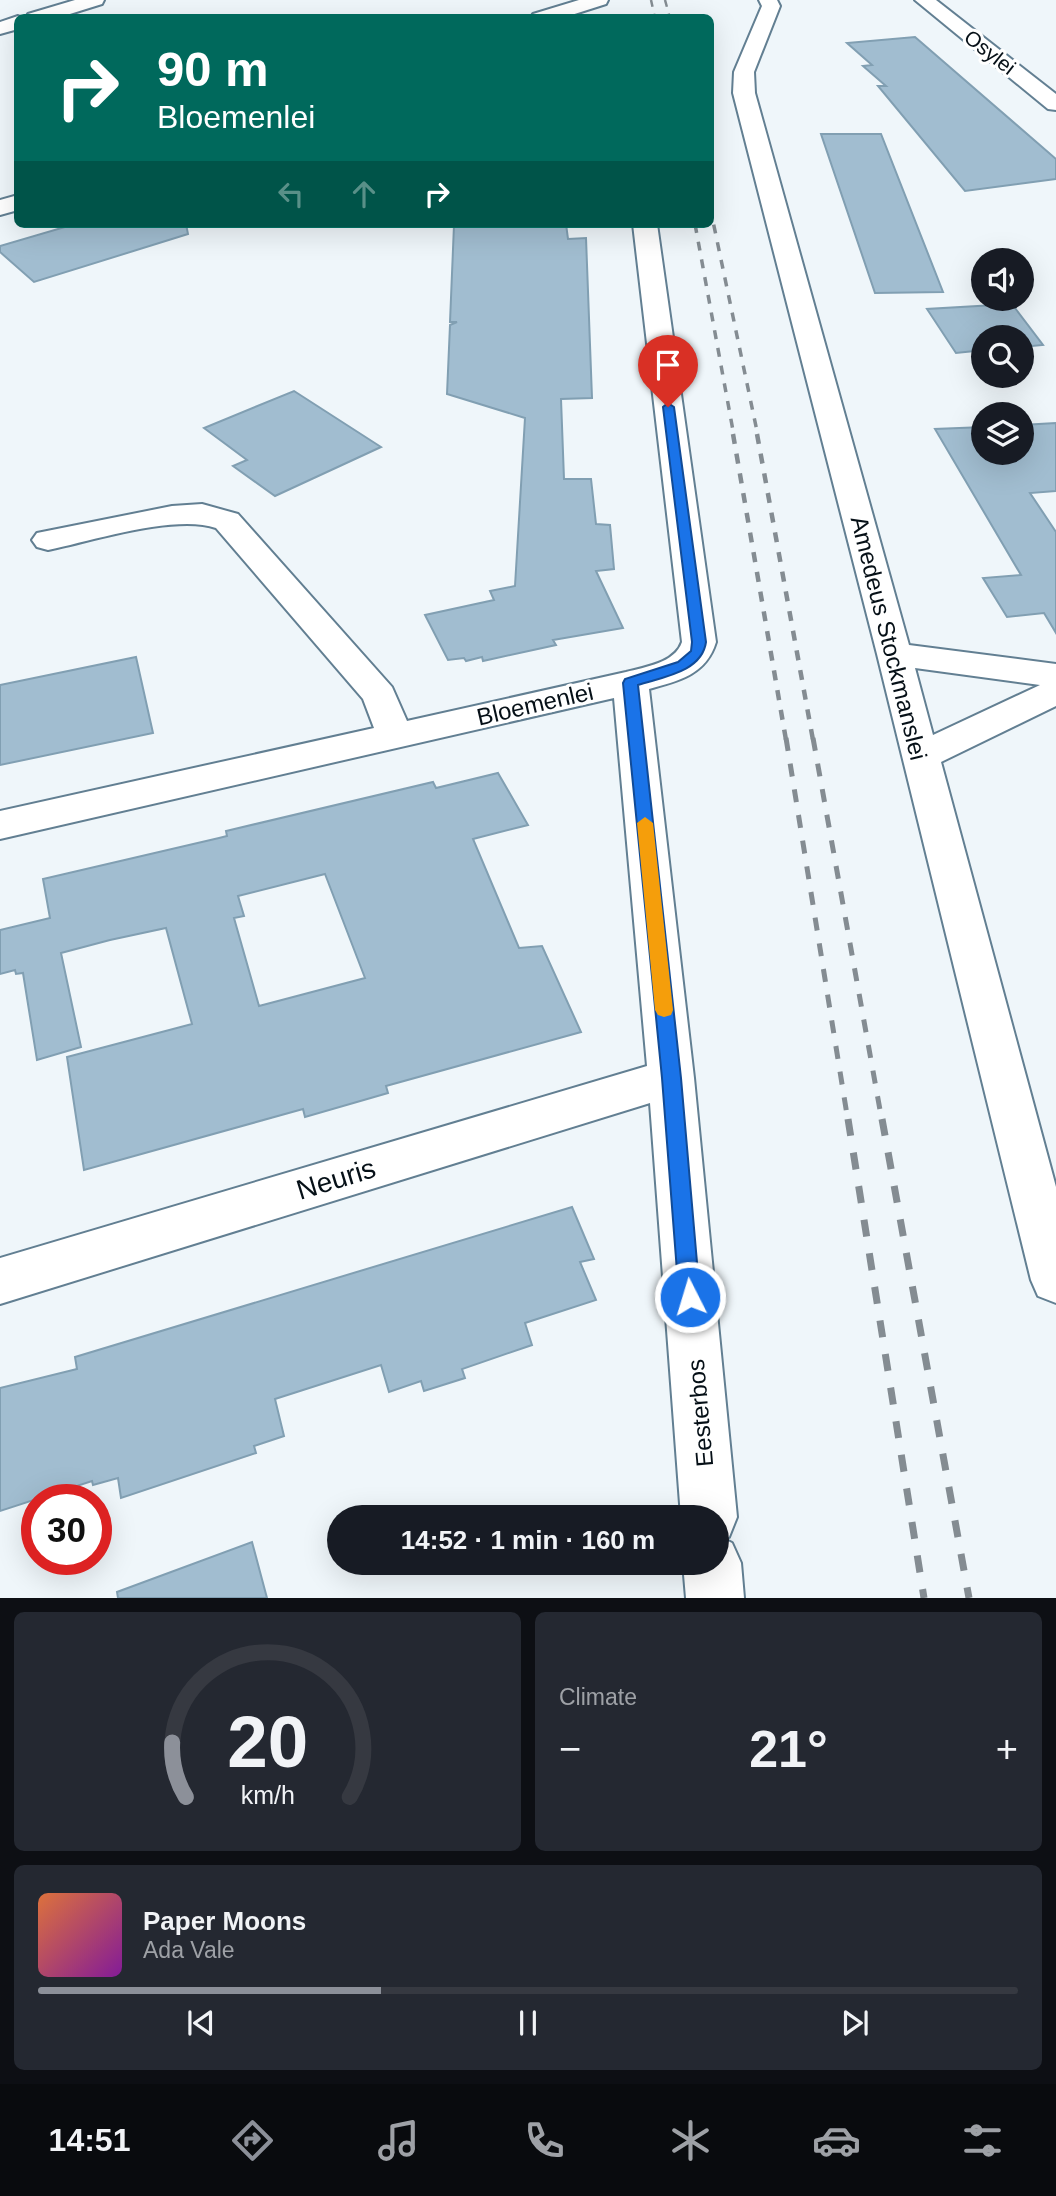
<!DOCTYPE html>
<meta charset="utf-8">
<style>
body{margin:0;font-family:Helvetica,sans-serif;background:#242831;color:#f1f3f6;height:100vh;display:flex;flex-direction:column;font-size:26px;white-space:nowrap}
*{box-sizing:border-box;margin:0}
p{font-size:23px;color:#9ea1a6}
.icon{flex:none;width:38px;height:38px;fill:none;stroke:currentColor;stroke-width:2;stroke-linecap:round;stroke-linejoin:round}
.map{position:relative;height:1598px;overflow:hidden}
.drawer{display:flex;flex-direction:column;gap:14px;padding:14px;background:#0d0f14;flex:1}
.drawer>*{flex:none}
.hud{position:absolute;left:14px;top:14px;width:700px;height:214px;border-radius:10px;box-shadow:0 7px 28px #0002;background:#00695c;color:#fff;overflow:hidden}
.tools{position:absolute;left:971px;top:248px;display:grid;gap:14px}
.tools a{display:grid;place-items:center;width:63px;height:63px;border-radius:50%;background:#171b24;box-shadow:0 7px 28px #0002;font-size:35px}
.speed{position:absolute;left:21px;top:1484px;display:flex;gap:14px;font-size:35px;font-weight:700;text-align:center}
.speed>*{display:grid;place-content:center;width:91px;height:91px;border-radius:50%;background:#171b24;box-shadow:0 7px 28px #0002;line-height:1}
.speed .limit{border:10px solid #d22;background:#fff;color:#111}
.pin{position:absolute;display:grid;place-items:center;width:60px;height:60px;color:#fff;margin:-72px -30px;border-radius:50% 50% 50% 0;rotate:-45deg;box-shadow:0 0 7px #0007}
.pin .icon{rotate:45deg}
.me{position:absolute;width:77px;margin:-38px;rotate:355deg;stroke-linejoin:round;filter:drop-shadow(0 0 5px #0008)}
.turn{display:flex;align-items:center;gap:24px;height:147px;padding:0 28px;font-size:32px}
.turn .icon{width:91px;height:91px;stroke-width:2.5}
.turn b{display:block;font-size:49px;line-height:60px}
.lanes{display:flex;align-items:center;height:66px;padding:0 28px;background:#0003;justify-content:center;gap:35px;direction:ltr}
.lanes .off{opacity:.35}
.big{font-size:52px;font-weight:700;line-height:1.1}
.drawer .widget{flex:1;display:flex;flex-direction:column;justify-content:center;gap:10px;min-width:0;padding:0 24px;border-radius:10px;background:#242831}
.drawer .dial{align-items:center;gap:0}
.dial svg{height:182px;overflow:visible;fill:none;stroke:#363941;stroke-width:7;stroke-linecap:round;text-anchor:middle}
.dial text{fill:#f1f3f6;stroke:none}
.song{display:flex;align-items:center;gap:21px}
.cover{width:84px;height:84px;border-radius:10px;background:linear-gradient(135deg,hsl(20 70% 55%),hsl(290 70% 35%))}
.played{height:7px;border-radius:4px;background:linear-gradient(90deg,#8c9099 35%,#363941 35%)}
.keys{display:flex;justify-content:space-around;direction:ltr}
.heat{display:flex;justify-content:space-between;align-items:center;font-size:38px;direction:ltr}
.drawer .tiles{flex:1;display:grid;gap:14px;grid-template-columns:1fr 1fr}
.widget:last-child{grid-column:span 2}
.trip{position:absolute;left:327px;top:1505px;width:402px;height:70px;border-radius:35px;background:#171b24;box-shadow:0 7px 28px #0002;font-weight:700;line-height:70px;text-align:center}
.tabs{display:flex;height:112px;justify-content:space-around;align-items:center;background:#090b0e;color:#9ea1a6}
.tabs .icon{width:49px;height:49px}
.tabs .selected{color:#8c9099}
.tabs b{font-size:32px;color:#f1f3f6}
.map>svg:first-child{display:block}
.building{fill:#a1bdd0;stroke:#819fb2;stroke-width:2;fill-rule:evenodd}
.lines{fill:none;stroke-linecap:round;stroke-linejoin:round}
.minor-casing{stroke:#627f92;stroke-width:4}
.minor{fill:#fff;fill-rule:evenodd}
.rail-far4{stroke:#848c92;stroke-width:2.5;stroke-dasharray:7 7;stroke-linecap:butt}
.rail-far3{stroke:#848c92;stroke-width:3.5;stroke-dasharray:9 9;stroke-linecap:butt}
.rail-far2{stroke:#848c92;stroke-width:4.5;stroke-dasharray:10 10;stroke-linecap:butt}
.rail-far1{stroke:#848c92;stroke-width:5;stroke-dasharray:13 13;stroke-linecap:butt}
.rail{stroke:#848c92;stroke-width:7;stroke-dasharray:17 17;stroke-linecap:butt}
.route{fill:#1a73e8;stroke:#114b97;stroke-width:2}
.slow{fill:#f59e0b}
.labels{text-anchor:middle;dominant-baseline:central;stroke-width:6;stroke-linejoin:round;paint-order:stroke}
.far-street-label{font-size:21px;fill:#061017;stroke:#fff}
.street-label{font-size:24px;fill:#061017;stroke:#fff}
.near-street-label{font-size:28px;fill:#061017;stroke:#fff}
</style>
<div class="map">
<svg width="1056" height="1598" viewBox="0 0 1056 1598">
<rect width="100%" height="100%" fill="#eff6fa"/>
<g class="building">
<polygon points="915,37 1056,159 1056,179 965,191 878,86 886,86 863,66 872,65 847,43"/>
<polygon points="821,134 881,134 943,292 875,293"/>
<polygon points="75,224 186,224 188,234 34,282 0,252 0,246"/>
<polygon points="566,224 568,239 586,238 592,398 561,399 564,479 591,479 596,524 610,525 614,569 596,571 623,628 553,640 556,645 483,661 482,657 466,661 464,658 448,660 425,615 494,600 490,591 515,586 525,418 447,394 450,325 457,322 450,322 454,225"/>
<polygon points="1012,304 1043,345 1022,347 1022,338 984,338 984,350 956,353 927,309"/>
<polygon points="294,391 381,447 275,496 233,466 247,460 204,428"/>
<polygon points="1056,423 1056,491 1030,493 1056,532 1056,633 1044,613 1007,617 983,578 1021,575 935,429 984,427 984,453 1022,453 1022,425"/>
<polygon points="136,657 153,733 0,765 0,685"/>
<path d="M 498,773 L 528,825 L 473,839 L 519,948 L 542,946 L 581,1032 L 386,1086 L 388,1093 L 305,1117 L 303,1109 L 84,1170 L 67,1057 L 192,1024 L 166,928 L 110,940 L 61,953 L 81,1047 L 37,1060 L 23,973 L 16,974 L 15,970 L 0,974 L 0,930 L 50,918 L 43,879 L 219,838 L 227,836 L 226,831 L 433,782 L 436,788 ZM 325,874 L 365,978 L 259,1006 L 234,918 L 244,916 L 238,896 Z"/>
<polygon points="572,1207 594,1259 580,1262 596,1300 525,1323 532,1345 462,1369 465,1378 424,1391 421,1381 389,1392 381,1365 275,1399 284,1436 254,1446 256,1453 121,1498 118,1478 93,1485 92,1481 0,1511 0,1388 77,1369 75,1357"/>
<polygon points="252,1542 267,1598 118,1598 117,1592"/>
</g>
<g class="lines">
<g class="minor-casing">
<g id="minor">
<polygon points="75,0 104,0 102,4 57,18 26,18 28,14"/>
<polygon points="579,0 608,0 606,4 562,18 531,18 533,14"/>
<path d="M 759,0 L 777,0 L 780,6 L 754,72 L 755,93 L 909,645 L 1056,664 L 1056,706 L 941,762 L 1056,1187 L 1056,1303 L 1038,1296 L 1031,1280 L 877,654 L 733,93 L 734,72 L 759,13 L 762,6 ZM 915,668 L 1040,685 L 933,735 Z"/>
<polygon points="915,0 936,0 1056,94 1056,110 1048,109"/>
<polygon points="18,16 23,18 18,18 18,29 0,34 0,22"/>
<polygon points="18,195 18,210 0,215 0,200"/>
<path d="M 633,224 L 657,224 L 716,642 C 706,675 678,681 649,689 L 694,1078 L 737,1517 L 729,1537 L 724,1539 L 732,1543 L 741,1563 L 744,1598 L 686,1598 L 683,1563 L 718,1563 L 718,1517 L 681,1517 L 650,1103 L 0,1304 L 0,1258 L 647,1066 L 614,698 L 0,839 L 0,811 L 374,728 L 363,699 L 216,528 C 175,514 92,541 48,550 L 37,547 L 32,540 L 37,533 L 172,506 L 202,504 L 238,514 L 392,687 L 407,721 L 626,672 C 645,667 675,663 682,642 Z"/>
</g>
</g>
<use href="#minor" class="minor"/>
<g class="rail-far4">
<polyline points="651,0 655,18"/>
<polyline points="665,0 670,18"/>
</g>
<g class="rail-far3">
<polyline points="710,207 758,436"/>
<polyline points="695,224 734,436"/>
</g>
<g class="rail-far2">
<polyline points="733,434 786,740"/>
<polyline points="757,434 813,740"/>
</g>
<g class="rail-far1">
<polyline points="786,738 848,1121"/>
<polyline points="813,738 882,1121"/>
</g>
<g class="rail">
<polyline points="848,1119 924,1598"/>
<polyline points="882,1119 969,1598"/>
</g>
</g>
<path class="route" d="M 668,403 L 674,407 L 706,642 C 702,672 662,677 638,685 L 681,1078 L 700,1297 L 697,1304 L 690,1307 L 682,1304 L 679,1297 L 662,1078 L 623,683 L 625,679 L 678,662 L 691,651 L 692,642 L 663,407 Z"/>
<polygon class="slow" points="645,817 653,823 673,1010 671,1015 664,1017 658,1015 655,1010 637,823"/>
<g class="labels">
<g class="far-street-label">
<text transform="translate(990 52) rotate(38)">Osylei</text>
</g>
<g class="street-label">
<text transform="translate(889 638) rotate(76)">Amedeus Stockmanslei</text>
<text transform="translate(535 704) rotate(-13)">Bloemenlei</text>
<text transform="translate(700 1413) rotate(-95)">Eesterbos</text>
</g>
<g class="near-street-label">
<text transform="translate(336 1179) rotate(-17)">Neuris</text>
</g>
</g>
</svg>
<div class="tools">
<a><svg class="icon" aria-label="sound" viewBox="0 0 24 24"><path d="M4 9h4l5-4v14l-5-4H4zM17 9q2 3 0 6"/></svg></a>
<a><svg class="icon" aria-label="search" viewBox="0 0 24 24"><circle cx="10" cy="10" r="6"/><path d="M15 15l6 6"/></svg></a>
<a><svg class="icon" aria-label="layers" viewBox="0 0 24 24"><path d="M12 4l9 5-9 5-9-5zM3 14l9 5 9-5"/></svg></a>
</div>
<div class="speed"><div class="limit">30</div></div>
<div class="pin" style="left:668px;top:407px;background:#d93025"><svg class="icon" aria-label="arrive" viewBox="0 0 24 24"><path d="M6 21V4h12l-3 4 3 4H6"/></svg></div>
<svg class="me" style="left:690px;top:1297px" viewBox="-20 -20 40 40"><circle r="17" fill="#1a73e8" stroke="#fff" stroke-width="3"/><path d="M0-11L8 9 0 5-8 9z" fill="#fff"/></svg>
<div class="trip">14:52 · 1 min · 160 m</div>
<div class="hud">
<div class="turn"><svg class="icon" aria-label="right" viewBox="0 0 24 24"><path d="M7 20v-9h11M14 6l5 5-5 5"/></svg><div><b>90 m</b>Bloemenlei</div></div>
<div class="lanes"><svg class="icon off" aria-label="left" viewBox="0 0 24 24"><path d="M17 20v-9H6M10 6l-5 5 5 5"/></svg><svg class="icon off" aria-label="ahead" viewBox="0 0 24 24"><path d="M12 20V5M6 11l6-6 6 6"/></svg><svg class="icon" aria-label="right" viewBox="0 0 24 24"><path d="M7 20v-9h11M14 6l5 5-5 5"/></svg></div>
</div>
</div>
<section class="drawer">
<div class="tiles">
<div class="widget dial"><svg viewBox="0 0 100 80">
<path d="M14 69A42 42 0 1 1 86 69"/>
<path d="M14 69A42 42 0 0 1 8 45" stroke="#8c9099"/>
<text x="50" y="56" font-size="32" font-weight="700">20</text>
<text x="50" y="72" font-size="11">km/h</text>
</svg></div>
<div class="widget"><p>Climate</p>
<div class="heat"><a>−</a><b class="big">21°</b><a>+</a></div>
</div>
<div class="widget">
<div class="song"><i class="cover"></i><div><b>Paper Moons</b><p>Ada Vale</p></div></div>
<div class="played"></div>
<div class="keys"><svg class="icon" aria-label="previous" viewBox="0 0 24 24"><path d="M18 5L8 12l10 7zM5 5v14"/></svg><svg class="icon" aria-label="pause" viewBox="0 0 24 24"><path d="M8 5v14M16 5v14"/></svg><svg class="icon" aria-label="next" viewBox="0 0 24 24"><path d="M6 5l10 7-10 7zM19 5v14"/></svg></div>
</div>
</div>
</section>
<nav class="tabs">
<b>14:51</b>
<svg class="icon selected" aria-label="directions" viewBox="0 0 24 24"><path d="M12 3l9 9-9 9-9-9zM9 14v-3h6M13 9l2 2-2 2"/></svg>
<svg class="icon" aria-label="music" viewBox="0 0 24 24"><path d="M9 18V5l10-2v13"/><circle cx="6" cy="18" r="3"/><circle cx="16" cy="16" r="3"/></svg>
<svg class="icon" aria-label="phone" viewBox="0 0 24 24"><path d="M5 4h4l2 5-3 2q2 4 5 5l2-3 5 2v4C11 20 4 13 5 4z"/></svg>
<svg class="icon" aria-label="climate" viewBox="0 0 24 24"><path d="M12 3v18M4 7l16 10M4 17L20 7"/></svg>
<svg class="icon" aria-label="car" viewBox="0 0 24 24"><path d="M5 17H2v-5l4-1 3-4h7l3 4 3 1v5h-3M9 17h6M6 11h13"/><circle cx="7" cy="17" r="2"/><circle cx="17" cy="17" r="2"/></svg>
<svg class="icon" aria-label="filters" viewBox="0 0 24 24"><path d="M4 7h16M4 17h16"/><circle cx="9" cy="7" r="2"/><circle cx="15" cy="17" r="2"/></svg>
</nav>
